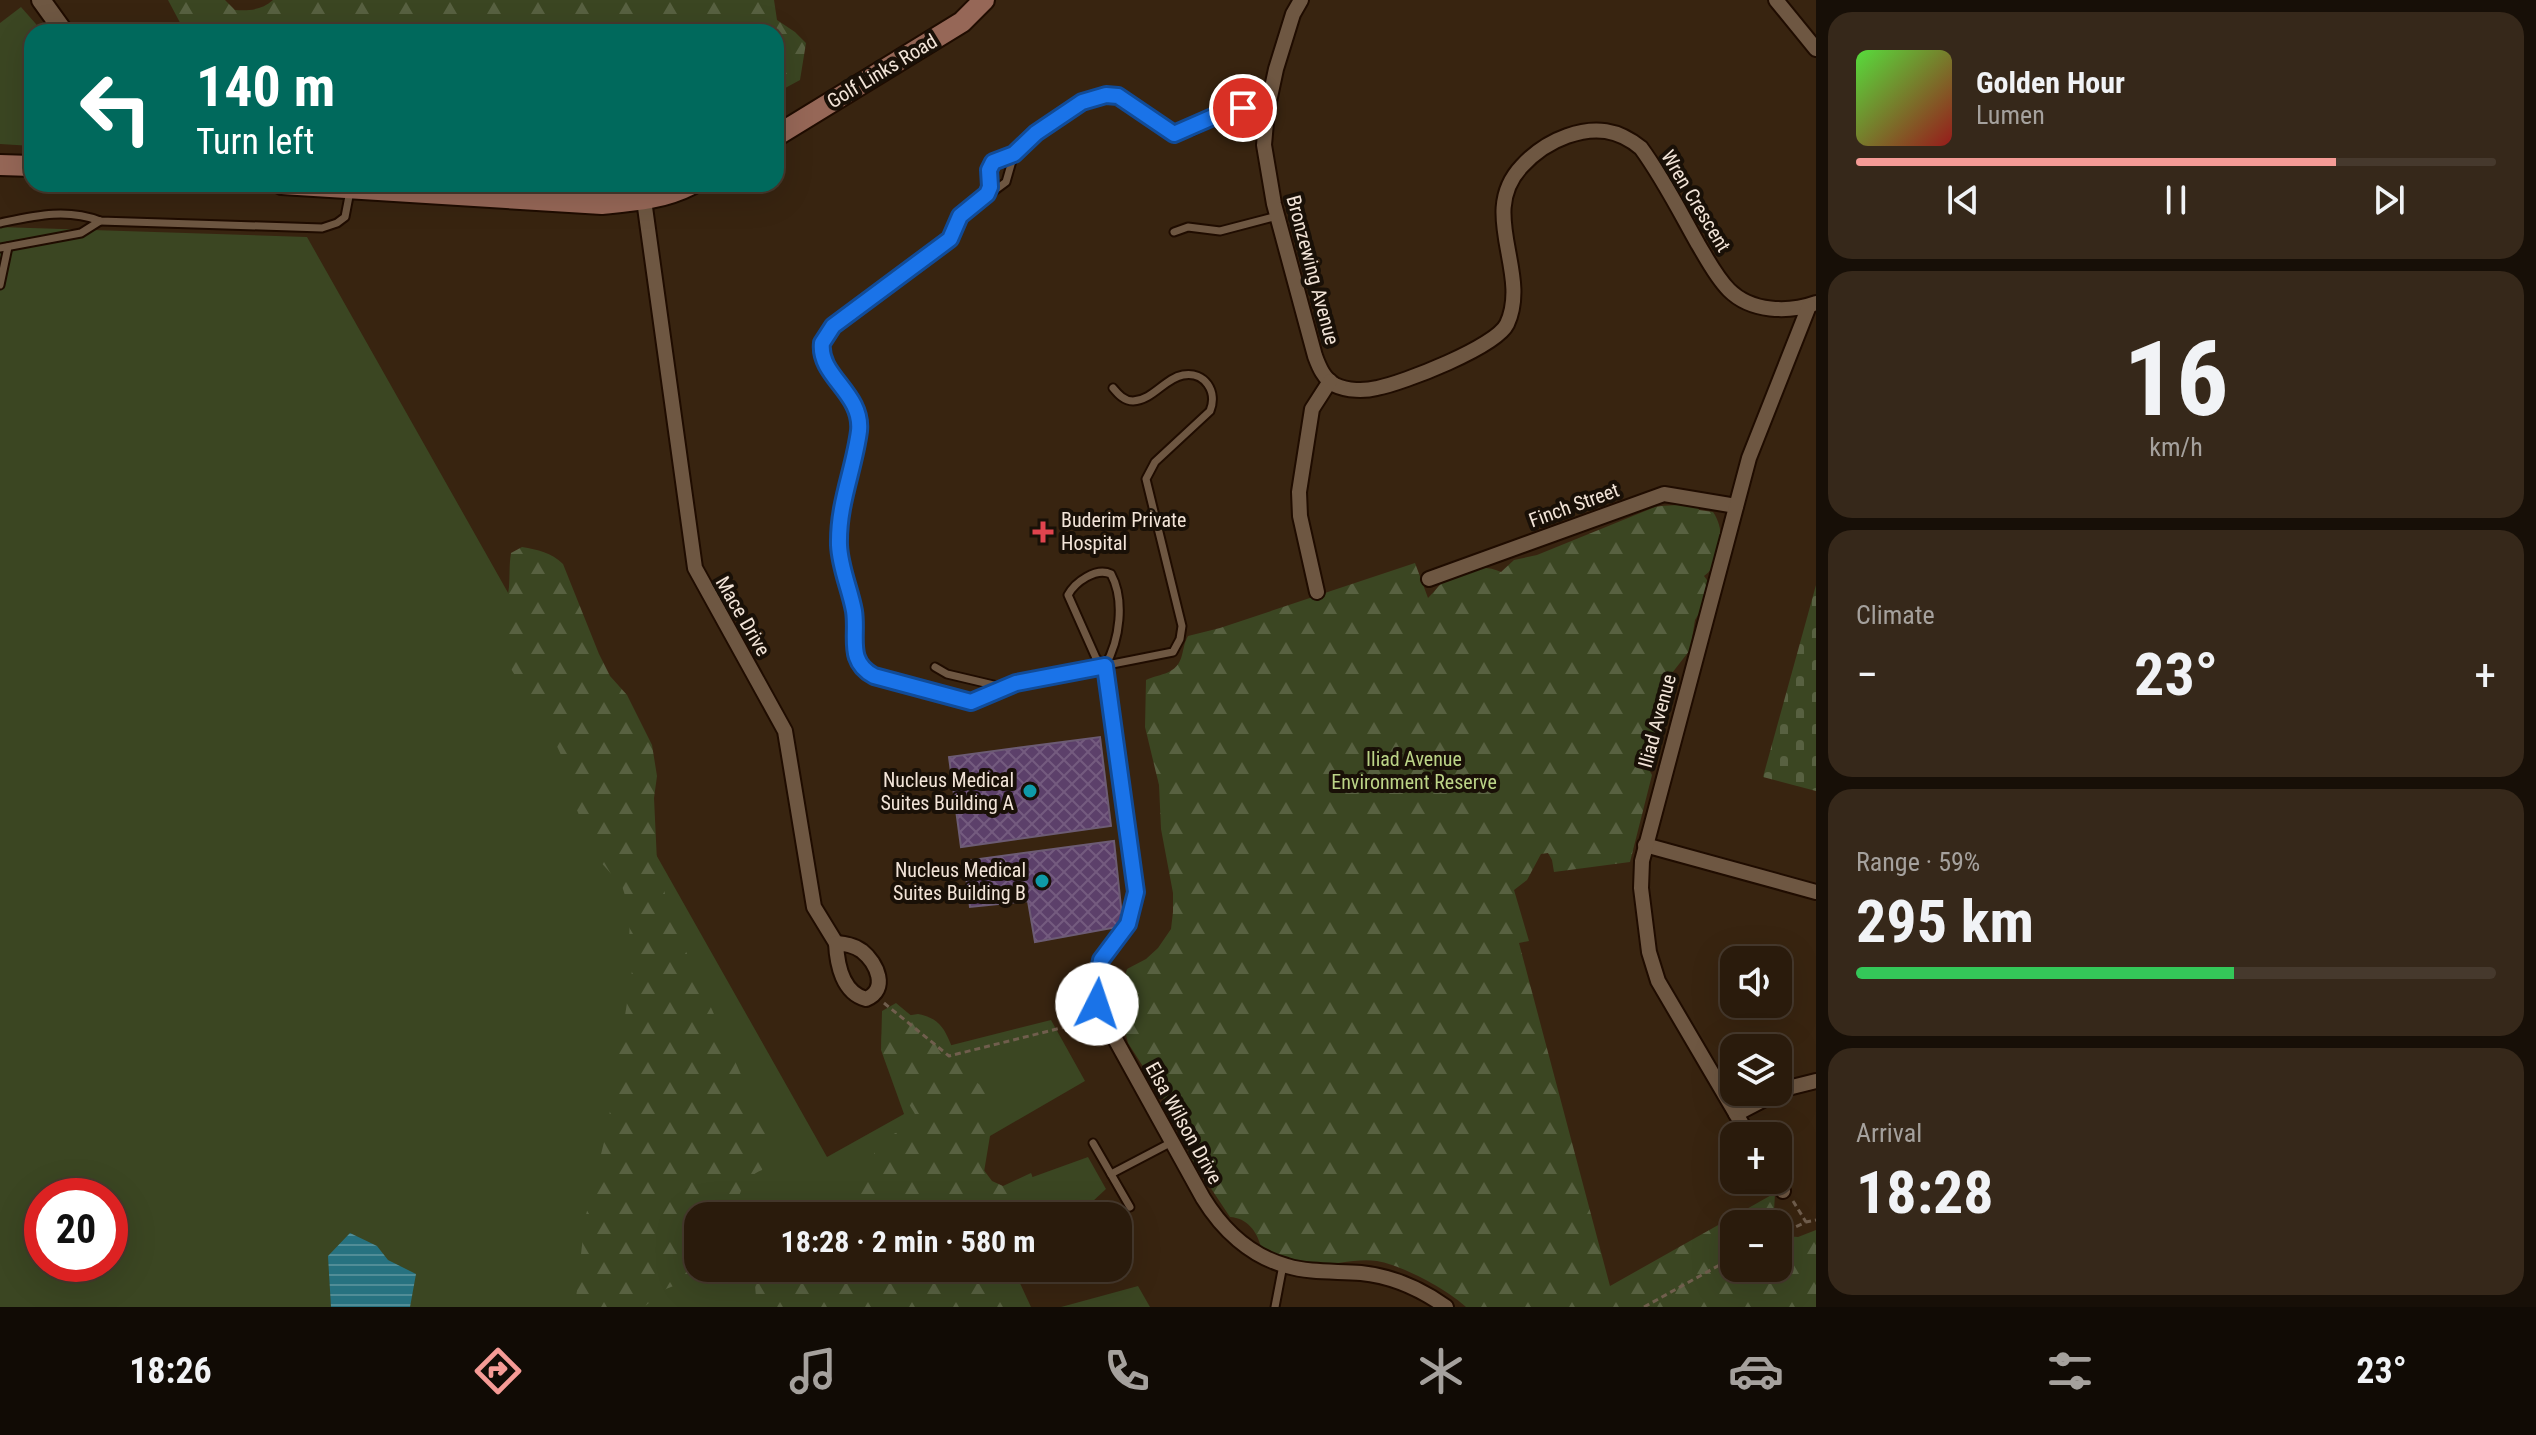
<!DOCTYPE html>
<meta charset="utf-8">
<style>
body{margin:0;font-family:"Roboto Condensed",sans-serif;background:#36281a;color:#f1f3f6;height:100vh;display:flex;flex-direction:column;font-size:30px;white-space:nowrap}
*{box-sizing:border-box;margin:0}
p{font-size:26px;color:#a5a19d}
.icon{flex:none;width:44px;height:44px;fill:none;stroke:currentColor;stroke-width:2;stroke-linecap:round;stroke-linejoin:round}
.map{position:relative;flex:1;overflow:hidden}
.drawer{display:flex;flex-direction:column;gap:12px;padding:12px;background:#170f07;width:720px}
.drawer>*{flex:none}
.top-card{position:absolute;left:24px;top:24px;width:760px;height:168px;border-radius:24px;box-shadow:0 8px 32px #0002,0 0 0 2px #46392d;background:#00695c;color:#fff;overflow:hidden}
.fabs{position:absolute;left:1720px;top:946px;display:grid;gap:16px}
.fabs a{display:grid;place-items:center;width:72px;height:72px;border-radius:16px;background:#2a1b0c;box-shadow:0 8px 32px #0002,0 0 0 2px #46392d;font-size:40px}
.speed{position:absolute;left:24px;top:1178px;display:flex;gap:16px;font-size:40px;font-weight:700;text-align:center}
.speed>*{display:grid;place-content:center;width:104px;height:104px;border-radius:50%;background:#2a1b0c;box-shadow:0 8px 32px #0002,0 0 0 2px #46392d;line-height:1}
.speed .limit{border:12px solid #d22;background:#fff;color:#111}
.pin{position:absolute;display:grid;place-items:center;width:68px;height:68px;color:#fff;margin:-34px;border:4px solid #fff;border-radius:50%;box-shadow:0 2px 8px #0007}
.me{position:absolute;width:88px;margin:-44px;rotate:4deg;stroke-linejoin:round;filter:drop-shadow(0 0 6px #0008)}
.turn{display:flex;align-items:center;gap:28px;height:168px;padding:0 40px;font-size:36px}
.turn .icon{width:104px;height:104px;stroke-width:2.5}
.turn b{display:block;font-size:56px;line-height:68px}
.big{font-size:60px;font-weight:700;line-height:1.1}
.drawer .widget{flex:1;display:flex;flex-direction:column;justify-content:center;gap:12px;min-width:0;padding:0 28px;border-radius:24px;background:#36281a}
.drawer .dial{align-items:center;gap:0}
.dial b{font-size:104px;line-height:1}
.song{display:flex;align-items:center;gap:24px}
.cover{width:96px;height:96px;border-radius:12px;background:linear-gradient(135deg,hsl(110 70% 55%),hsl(0 70% 35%))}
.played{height:8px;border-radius:4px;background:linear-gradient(90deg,#f59b96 75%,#46392d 75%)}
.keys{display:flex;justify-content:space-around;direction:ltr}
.heat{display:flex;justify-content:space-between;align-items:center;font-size:44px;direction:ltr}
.charge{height:12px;border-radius:6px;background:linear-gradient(90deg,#34c759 59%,#46392d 0)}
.trip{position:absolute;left:684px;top:1202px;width:448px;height:80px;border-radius:24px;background:#2a1b0c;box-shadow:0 8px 32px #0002,0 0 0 2px #46392d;font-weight:700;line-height:80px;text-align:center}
.tabs{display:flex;height:128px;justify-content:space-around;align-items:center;background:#110b05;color:#a5a19d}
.tabs .icon{width:56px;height:56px}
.tabs .active{color:#f59b96}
.tabs b{font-size:36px;color:#f1f3f6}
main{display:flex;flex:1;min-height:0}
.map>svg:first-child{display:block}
.green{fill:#3b4622;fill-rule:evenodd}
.forest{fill:url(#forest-firs)}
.cemetery{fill:url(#cemetery-stones)}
.water{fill:url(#water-rules)}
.building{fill:url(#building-cross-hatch);stroke:#6c5b74;stroke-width:2}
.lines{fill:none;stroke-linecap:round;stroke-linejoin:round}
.service-casing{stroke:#1f0c00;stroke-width:11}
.minor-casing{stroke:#1f0c00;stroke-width:18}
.tertiary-casing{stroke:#1f0c00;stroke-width:22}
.secondary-casing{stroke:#1f0c00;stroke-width:24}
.path{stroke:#705e4d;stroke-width:3;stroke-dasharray:6 4;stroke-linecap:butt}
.service{stroke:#6e5742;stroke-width:7}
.minor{stroke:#6e5742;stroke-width:14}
.tertiary{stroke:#6e5742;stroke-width:18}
.secondary{stroke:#966757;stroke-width:20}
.route-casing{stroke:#114b97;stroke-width:20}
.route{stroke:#1a73e8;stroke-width:14}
.health-dot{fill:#e0444e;stroke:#191007;stroke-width:3}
.culture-dot{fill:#0f9aa8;stroke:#191007;stroke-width:3}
.labels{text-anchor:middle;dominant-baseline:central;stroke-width:8;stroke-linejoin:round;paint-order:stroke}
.street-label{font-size:20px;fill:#f2e4d8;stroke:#191007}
.poi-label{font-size:20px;fill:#f2e4d8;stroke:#191007;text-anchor:end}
.park-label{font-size:20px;fill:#bcd487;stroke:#191007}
</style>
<main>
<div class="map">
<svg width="1816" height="1307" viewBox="0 0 1816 1307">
<defs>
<pattern id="forest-firs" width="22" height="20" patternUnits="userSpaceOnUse" patternTransform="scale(2)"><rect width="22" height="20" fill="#3b4622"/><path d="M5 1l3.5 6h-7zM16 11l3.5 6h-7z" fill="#586141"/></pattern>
<pattern id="cemetery-stones" width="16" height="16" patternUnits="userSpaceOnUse" patternTransform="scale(2)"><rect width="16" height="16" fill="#3b4622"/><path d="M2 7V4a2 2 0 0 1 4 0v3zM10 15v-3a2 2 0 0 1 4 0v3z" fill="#586141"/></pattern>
<pattern id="water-rules" width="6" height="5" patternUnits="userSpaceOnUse" patternTransform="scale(2)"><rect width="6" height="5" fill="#277280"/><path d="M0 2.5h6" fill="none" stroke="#518d97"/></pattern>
<pattern id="building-cross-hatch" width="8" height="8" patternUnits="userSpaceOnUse" patternTransform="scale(2)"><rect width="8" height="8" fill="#5c406a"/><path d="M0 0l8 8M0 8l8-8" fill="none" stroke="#745b7f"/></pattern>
</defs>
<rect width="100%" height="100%" fill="#382410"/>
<g class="green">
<polygon points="21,7 43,32 32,32 32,146 0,144 0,23"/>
<path d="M 0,227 L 307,237 L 827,1157 L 904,1114 L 881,1050 L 882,1011 L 896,1003 L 948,1046 L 1051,1020 L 1085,1081 L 990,1136 L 980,1196 L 1088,1157 L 1106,1189 L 1078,1215 L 698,1216 L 698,1268 L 1013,1268 L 1031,1307 L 0,1307 ZM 42,1196 L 110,1196 L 110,1264 L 42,1264 Z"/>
<polygon points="1138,1286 1150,1307 1061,1307"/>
</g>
<g class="forest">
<path d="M 168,0 L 225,0 L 235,10 C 249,11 262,10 273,0 L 774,0 L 777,20 L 795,32 L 806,43 L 800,80 L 776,93 L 776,32 L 185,32 Z"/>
<path d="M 1691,502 L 1697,502 L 1699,510 L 1713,512 C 1726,530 1723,563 1704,576 L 1710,584 L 1707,600 L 1695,620 L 1690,650 L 1672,673 L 1669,690 L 1674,695 L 1671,710 C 1656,722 1650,745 1646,764 L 1652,775 L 1630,862 L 1554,872 L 1552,860 L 1548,853 L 1541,854 L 1527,880 L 1514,890 L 1529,941 L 1519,943 L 1610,1286 L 1775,1193 L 1774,1211 L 1778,1224 L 1734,1224 L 1734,1268 L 1778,1268 L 1778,1224 L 1785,1236 L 1798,1237 L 1816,1230 L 1816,1307 L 1466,1307 C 1448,1290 1402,1265 1377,1261 C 1357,1258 1335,1265 1314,1265 C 1294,1264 1279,1256 1261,1247 C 1257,1231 1247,1218 1230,1217 L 1188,1154 L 1190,1140 L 1128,1043 L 1118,1003 L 1127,969 L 1146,959 L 1158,948 L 1171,929 L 1173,912 L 1173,893 L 1161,829 L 1159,785 L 1145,727 L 1146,680 C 1161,673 1177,675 1182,655 C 1184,648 1184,643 1188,636 L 1220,628 L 1415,563 L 1428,598 C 1435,591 1443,580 1451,575 C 1464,567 1488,565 1501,572 L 1514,560 L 1537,555 L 1655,507 C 1668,504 1678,507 1691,502 Z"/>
<path d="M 522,547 C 538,550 551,552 563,564 L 599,654 L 610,676 L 627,695 L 652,745 L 657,776 L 654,798 L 657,862 L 671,918 L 772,1144 L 762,1170 C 743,1177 738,1196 734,1216 L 698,1216 L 698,1268 L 1002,1268 C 1013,1281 1007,1297 1016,1307 L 763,1307 L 756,1297 L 754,1273 L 734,1269 L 713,1270 L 666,1289 L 644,1307 L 575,1307 L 585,1219 L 607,1130 L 632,971 L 629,947 L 630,911 L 622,886 L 598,859 L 564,780 L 561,755 L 556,744 L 501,652 C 494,628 507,610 509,587 C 510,575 509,565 511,553 Z"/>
<path d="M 918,1014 C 950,1020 946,1043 962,1066 C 970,1080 984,1086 995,1098 L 980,1165 L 992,1181 L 1003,1186 L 1031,1173 C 1037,1185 1028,1197 1018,1203 L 996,1200 L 977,1216 L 816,1216 C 857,1191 868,1194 876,1143 L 919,1121 C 903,1091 868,1053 887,1019 Z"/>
</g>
<polygon class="cemetery" points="1816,585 1816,791 1763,777"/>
<polygon class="water" points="350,1233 377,1246 388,1260 416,1274 410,1307 331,1307 328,1256"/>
<g class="building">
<polygon points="1100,737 1111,826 961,847 949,757"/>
<polygon points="1114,841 1123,926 1035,942 1028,901 970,907 964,861"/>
</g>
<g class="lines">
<g class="service-casing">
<g id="service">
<path d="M 1014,154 L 1006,182 L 960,216 L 950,239 L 833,326 L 822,343 C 817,375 864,393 859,430 C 854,470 838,503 839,545 C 840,568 850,589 854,611 C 858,638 843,659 874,676 L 971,702 L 1016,683 L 1173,652 L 1180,639 L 1182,626 L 1146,479 L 1155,462 L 1210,411 C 1218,392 1205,371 1183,375 C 1165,378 1153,400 1133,401 C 1124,401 1118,394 1113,388"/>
<path d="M 988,192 C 991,183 985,171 992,163 C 998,157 1008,158 1015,152 C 1038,133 1081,89 1114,95 C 1135,99 1153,122 1171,133 L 1178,134 L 1191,129"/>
<path d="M 0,223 C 34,216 66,208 100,221 L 322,228 L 337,223 L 345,217 L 350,191"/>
<polyline points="1174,232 1188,227 1220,231 1277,216"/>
<polyline points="0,248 81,233 100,221"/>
<polyline points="0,285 8,247"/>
<polyline points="935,667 947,674 1002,687"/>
<path d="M 1098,1008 C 1089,961 1109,957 1128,923 C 1134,914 1134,903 1136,892 L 1105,666 C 1120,640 1125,600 1111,574 C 1096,567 1075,582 1068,595 L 1096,658 L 1105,666"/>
<polyline points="1093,1143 1130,1207"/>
<polyline points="1111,1174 1172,1142"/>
<polyline points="1275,1307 1283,1265"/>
</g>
</g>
<g class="minor-casing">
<g id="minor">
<path d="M 1301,0 L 1293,14 L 1276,69 L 1267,111 L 1264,145 L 1274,204 L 1315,356 C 1319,367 1324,379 1335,385 C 1347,391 1365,391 1377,388 C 1403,383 1496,347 1507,324 C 1531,272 1477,213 1522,166 C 1534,153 1550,142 1567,136 C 1595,126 1618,129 1641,148 C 1663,178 1680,212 1698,244 C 1707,259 1716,277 1729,290 C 1751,312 1788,313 1816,303"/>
<polyline points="1776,0 1816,49"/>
<path d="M 1191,128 C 1220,114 1234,105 1267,111"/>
<polyline points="644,200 695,568 785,731 814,907 836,943"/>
<polyline points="1429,579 1664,494 1736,506"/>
<polyline points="1317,592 1300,516 1299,492 1312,409 1330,381"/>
<polyline points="1645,845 1816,892"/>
<path d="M 836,943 C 845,944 854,945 862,951 C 877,963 889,990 866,999 C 843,993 837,965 836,943 Z"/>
<path d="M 1098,1008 L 1203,1198 C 1222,1229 1250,1256 1287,1266 C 1310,1273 1336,1271 1361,1273 C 1391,1276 1421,1289 1446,1307"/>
<polyline points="1736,1114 1784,1089 1816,1081"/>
<polyline points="1749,1136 1658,981 1649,952 1641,888 1642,861 1749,458 1809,306"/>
<polyline points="1776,1180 1783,1191"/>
</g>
</g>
<g class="tertiary-casing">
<polyline id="tertiary" points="41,0 64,32"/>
</g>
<g class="secondary-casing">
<g id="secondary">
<polyline points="776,136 962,22 984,0"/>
<polyline points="0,165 32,166"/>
<path d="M 282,184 L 602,204 C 634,201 663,199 692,184"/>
</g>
</g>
<g class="path">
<polyline points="884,1003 949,1056 1089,1021"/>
<polyline points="1793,1201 1806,1222"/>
<polyline points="1778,1235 1806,1222 1816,1220"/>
<polyline points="1644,1307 1734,1257"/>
</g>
<use href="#service" class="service"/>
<use href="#minor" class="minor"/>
<use href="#tertiary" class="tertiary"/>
<use href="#secondary" class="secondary"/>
</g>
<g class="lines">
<g class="route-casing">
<path id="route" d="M 1097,1004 L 1096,987 L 1101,960 L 1128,924 L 1136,892 L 1105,666 L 1016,683 L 971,702 L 874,676 C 846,661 858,637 854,611 C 850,589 840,568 839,545 C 838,503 854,470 859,431 C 863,393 818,376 822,343 L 833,326 L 950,239 L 960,216 L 987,194 L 990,187 L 989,170 L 993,162 L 1014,154 L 1036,133 L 1082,102 L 1106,95 L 1118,96 L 1174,134 L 1222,113 L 1243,108"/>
</g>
<use href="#route" class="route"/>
</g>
<path class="health-dot" d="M1039 520h8v8h8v8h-8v8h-8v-8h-8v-8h8z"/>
<g class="culture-dot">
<circle cx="1030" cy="791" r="8"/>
<circle cx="1042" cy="881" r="8"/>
</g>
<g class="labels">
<g class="street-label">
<text transform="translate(882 71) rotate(-31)">Golf Links Road</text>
<text transform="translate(1696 201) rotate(59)">Wren Crescent</text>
<text transform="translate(1313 270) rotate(75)">Bronzewing Avenue</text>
<text transform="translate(1574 505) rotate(-20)">Finch Street</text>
<text transform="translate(743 616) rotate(60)">Mace Drive</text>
<text transform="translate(1657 721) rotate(-75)">Iliad Avenue</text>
<text transform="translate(1184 1123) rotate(61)">Elsa Wilson Drive</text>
</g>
<g class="poi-label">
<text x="1061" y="520" text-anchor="start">Buderim Private<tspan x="1061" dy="23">Hospital</tspan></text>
<text x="1014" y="780">Nucleus Medical<tspan x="1014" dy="23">Suites Building A</tspan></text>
<text x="1026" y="870">Nucleus Medical<tspan x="1026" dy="23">Suites Building B</tspan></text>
</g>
<g class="park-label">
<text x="1414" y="759">Iliad Avenue<tspan x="1414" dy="23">Environment Reserve</tspan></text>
</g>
</g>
</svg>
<div class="fabs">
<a><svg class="icon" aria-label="sound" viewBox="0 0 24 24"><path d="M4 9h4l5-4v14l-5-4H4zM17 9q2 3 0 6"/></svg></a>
<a><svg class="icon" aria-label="layers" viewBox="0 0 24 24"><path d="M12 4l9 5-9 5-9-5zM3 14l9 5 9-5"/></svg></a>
<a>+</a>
<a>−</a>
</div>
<div class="speed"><div class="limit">20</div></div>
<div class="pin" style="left:1243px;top:108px;background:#d93025"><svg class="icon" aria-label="arrive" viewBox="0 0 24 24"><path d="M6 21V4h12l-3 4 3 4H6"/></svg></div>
<svg class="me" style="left:1097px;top:1004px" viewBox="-20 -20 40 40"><circle r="19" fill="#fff"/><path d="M0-13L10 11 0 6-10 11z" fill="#1a73e8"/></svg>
<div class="trip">18:28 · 2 min · 580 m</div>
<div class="top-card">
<div class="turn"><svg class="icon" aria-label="left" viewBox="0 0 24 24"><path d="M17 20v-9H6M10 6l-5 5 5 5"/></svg><div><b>140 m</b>Turn left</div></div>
</div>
</div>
<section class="drawer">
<div class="widget">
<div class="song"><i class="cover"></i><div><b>Golden Hour</b><p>Lumen</p></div></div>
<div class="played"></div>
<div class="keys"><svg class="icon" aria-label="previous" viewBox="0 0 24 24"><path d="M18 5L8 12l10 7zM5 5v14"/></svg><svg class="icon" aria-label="pause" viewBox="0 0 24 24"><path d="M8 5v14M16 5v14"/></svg><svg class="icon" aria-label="next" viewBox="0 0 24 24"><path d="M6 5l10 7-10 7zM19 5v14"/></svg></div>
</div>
<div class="widget dial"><b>16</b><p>km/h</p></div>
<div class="widget"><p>Climate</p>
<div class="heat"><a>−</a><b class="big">23°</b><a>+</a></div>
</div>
<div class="widget"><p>Range · 59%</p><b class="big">295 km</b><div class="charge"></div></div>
<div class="widget"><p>Arrival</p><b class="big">18:28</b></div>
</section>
</main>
<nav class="tabs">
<b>18:26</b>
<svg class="icon active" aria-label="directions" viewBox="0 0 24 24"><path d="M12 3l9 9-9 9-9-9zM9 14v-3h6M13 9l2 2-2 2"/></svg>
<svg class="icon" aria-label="music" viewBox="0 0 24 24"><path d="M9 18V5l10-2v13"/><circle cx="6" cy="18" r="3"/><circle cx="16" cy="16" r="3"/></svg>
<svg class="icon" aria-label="phone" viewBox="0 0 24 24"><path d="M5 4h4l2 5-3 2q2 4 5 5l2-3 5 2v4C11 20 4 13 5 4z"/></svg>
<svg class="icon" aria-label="climate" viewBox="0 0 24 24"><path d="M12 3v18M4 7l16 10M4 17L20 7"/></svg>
<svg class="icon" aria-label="car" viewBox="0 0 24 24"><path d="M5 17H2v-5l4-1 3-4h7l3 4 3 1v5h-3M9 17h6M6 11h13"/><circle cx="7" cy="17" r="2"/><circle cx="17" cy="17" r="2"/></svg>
<svg class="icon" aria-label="filters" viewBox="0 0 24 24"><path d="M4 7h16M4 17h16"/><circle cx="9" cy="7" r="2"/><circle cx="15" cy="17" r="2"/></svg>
<b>23°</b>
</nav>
